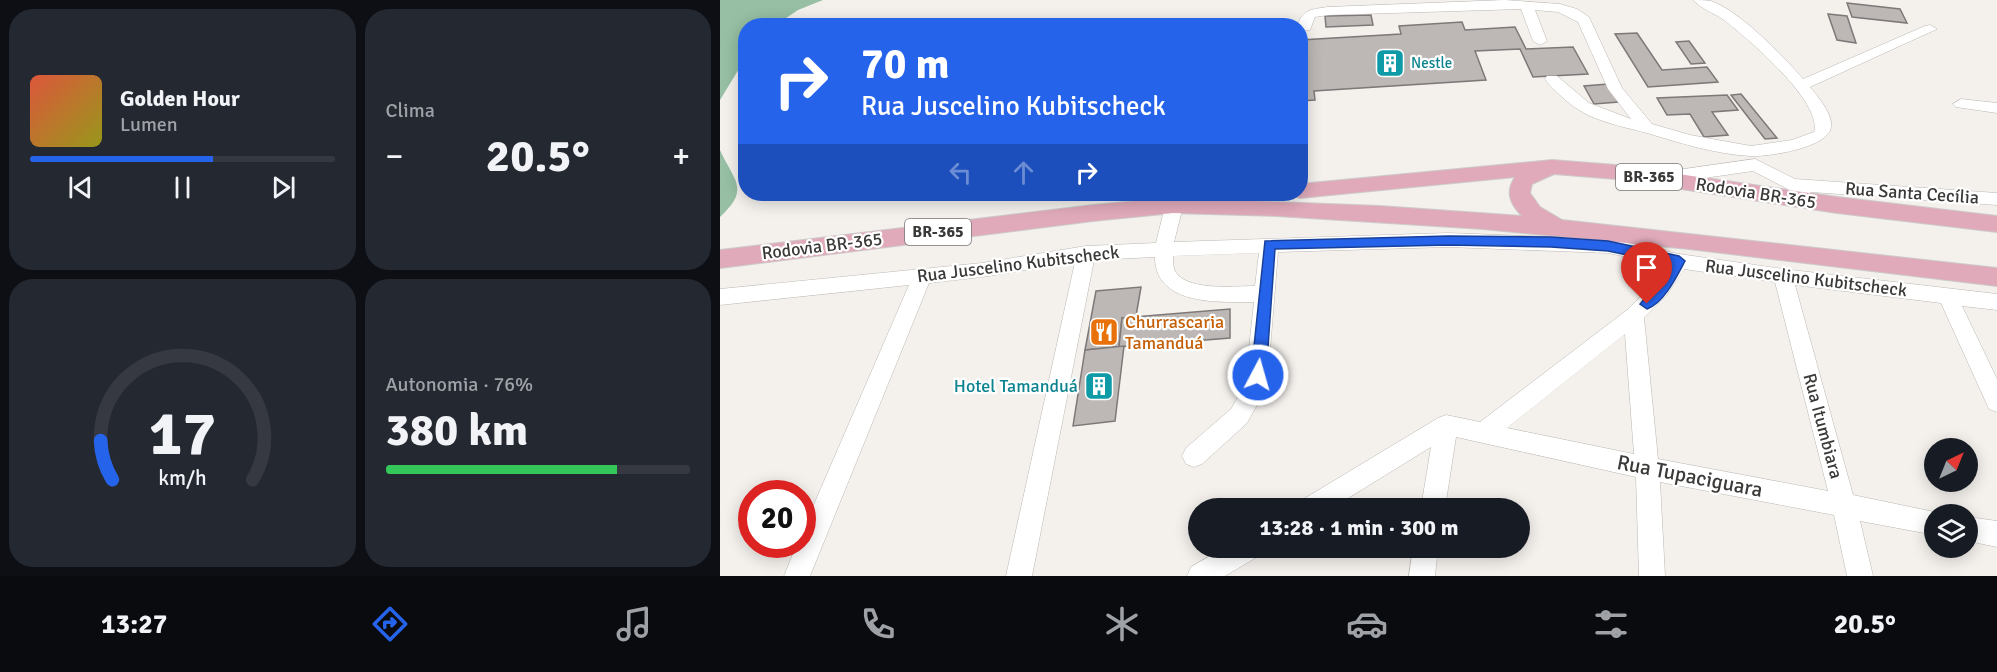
<!DOCTYPE html>
<html lang="pt">
<meta charset="utf-8">
<style>
body{margin:0;font-family:Signika,sans-serif;background:#242831;color:#f1f3f6;height:100vh;display:flex;flex-direction:column;font-size:22px;white-space:nowrap}
*{box-sizing:border-box;margin:0}
p{font-size:20px;color:#9ea1a6}
.icon{flex:none;width:33px;height:33px;fill:none;stroke:currentColor;stroke-width:2;stroke-linecap:round;stroke-linejoin:round}
.map{position:relative;flex:1;overflow:hidden}
.drawer{display:flex;flex-direction:column;gap:9px;padding:9px;background:#0d0f14;width:720px}
.drawer>*{flex:none}
.guide{position:absolute;left:18px;top:18px;width:570px;height:183px;border-radius:24px;box-shadow:0 3px 15px #0003;background:#2563eb;color:#fff;overflow:hidden}
.needle{width:39px;rotate:43deg}
.fabs{position:absolute;left:1204px;top:438px;display:grid;gap:12px}
.fabs a{display:grid;place-items:center;width:54px;height:54px;border-radius:50%;background:#171b24;box-shadow:0 3px 15px #0003;font-size:30px}
.speed{position:absolute;left:18px;top:480px;display:flex;gap:12px;font-size:30px;font-weight:700;text-align:center}
.speed>*{display:grid;place-content:center;width:78px;height:78px;border-radius:50%;background:#171b24;box-shadow:0 3px 15px #0003;line-height:1}
.speed .limit{border:9px solid #d22;background:#fff;color:#111}
.pin{position:absolute;display:grid;place-items:center;width:51px;height:51px;color:#fff;margin:-62px -26px;border-radius:50% 50% 50% 0;rotate:-45deg;box-shadow:0 0 6px #0007}
.pin .icon{rotate:45deg}
.me{position:absolute;width:66px;margin:-33px;rotate:6deg;stroke-linejoin:round;filter:drop-shadow(0 0 4px #0008)}
.turn{display:flex;align-items:center;gap:21px;height:126px;padding:0 24px;font-size:27px}
.turn .icon{width:78px;height:78px;stroke-width:2.5}
.turn b{display:block;font-size:42px;line-height:51px}
.lanes{display:flex;align-items:center;height:57px;padding:0 24px;background:#0003;justify-content:center;gap:30px;direction:ltr}
.lanes .off{opacity:.35}
.big{font-size:45px;font-weight:800;line-height:1.1}
.drawer .tile{flex:1;display:flex;flex-direction:column;justify-content:center;gap:9px;min-width:0;padding:0 21px;border-radius:24px;background:#242831}
.drawer .dial{align-items:center;gap:0}
.dial svg{height:156px;overflow:visible;fill:none;stroke:#363941;stroke-width:7;stroke-linecap:round;text-anchor:middle}
.dial text{fill:#f1f3f6;stroke:none}
.song{display:flex;align-items:center;gap:18px}
.cover{width:72px;height:72px;border-radius:9px;background:linear-gradient(135deg,hsl(10 70% 55%),hsl(60 70% 35%))}
.played{height:6px;border-radius:3px;background:linear-gradient(90deg,#2563eb 60%,#363941 60%)}
.keys{display:flex;justify-content:space-around;direction:ltr}
.heat{display:flex;justify-content:space-between;align-items:center;font-size:33px;direction:ltr}
.charge{height:9px;border-radius:4px;background:linear-gradient(90deg,#34c759 76%,#363941 0)}
.drawer .tiles{flex:1;display:grid;gap:9px;grid-template-columns:repeat(2,1fr)}
.trip{position:absolute;left:468px;top:498px;width:342px;height:60px;border-radius:30px;background:#171b24;box-shadow:0 3px 15px #0003;font-weight:800;line-height:60px;text-align:center}
.dock{display:flex;height:96px;justify-content:space-around;align-items:center;background:#090b0e;color:#9ea1a6}
.dock .icon{width:42px;height:42px}
.dock .selected{color:#2563eb}
.dock b{font-size:27px;color:#f1f3f6}
main{display:flex;flex:1;min-height:0}
.map>svg:first-child{display:block}
.forest{fill:#96bfa3}
.building{fill:#bdb8b6;stroke:#7e7978;stroke-width:1.5}
.lines{fill:none;stroke-linecap:round;stroke-linejoin:round}
.minor-casing{stroke:#bbb8b4;stroke-width:1}
.major-casing{stroke:#cccccb;stroke-width:2}
.minor{fill:#fff;fill-rule:evenodd}
.major{fill:#e0aaba;fill-rule:evenodd}
.route{fill:#2563eb;stroke:#184099;stroke-width:1.5}
.labels{text-anchor:middle;dominant-baseline:central;stroke-width:4.5;stroke-linejoin:round;paint-order:stroke}
.far-culture-label{font-size:15px;fill:#0d838f;stroke:#fff;text-anchor:start}
.shield{fill:#fff;stroke:#767574;stroke-width:1.5}
.shield-label{font-size:16px;font-weight:bold;fill:#3b3a38}
.street-label{font-size:18px;fill:#3b3a38;stroke:#fff}
.food-label{font-size:18px;fill:#c56008;stroke:#fff;text-anchor:start}
.culture-label{font-size:18px;fill:#0d838f;stroke:#fff;text-anchor:end}
.near-street-label{font-size:21px;fill:#3b3a38;stroke:#fff}
</style>
<main>
<section class="drawer">
<div class="tiles">
<div class="tile">
<div class="song"><i class="cover"></i><div><b>Golden Hour</b><p>Lumen</p></div></div>
<div class="played"></div>
<div class="keys"><svg class="icon" aria-label="previous" viewBox="0 0 24 24"><path d="M18 5L8 12l10 7zM5 5v14"/></svg><svg class="icon" aria-label="pause" viewBox="0 0 24 24"><path d="M8 5v14M16 5v14"/></svg><svg class="icon" aria-label="next" viewBox="0 0 24 24"><path d="M6 5l10 7-10 7zM19 5v14"/></svg></div>
</div>
<div class="tile"><p>Clima</p>
<div class="heat"><a>−</a><b class="big">20.5°</b><a>+</a></div>
</div>
<div class="tile dial"><svg viewBox="0 0 100 80">
<path d="M14 69A42 42 0 1 1 86 69"/>
<path d="M14 69A42 42 0 0 1 8 49" stroke="#2563eb"/>
<text x="50" y="56" font-size="32" font-weight="700">17</text>
<text x="50" y="72" font-size="11">km/h</text>
</svg></div>
<div class="tile"><p>Autonomia · 76%</p><b class="big">380 km</b><div class="charge"></div></div>
</div>
</section>
<div class="map">
<svg width="1277" height="576" viewBox="0 0 1277 576">
<rect width="100%" height="100%" fill="#f4f1ed"/>
<g class="forest">
<polygon points="0,0 103,0 78,10 56,25 26,26 25,59 0,100"/>
<path d="M 0,150 C 14,181 31,189 0,217 Z"/>
</g>
<g class="building">
<polygon points="1127,3 1180,9 1187,23 1132,17"/>
<polygon points="1108,14 1127,16 1136,43 1117,40"/>
<polygon points="651,15 653,25 606,27 605,16"/>
<polygon points="742,22 745,30 795,27 806,49 853,47 868,74 813,77 800,49 755,51 766,80 594,91 595,100 580,101 580,40 681,34 679,26"/>
<polygon points="917,33 942,70 987,67 998,82 928,87 895,34"/>
<polygon points="969,41 985,63 971,64 956,42"/>
<polygon points="888,84 898,102 874,104 864,86"/>
<polygon points="1021,94 1057,138 1045,139 1011,95"/>
<polygon points="1007,95 1018,110 992,112 1008,135 984,137 970,114 947,115 937,98"/>
<polygon points="421,287 416,316 402,318 399,347 365,350 376,291"/>
<polygon points="510,309 510,338 399,347 402,318"/>
<polygon points="404,346 395,421 353,426 365,350"/>
</g>
<g class="lines">
<g class="minor-casing">
<g id="minor">
<path d="M 785,0 L 840,4 L 857,9 L 869,17 L 902,88 L 932,124 L 970,135 L 1031,146 L 1072,140 L 1094,132 C 1103,102 1026,37 1004,20 C 994,13 980,8 973,0 C 978,0 986,0 991,1 C 1020,11 1063,56 1083,79 L 1205,26 L 1210,25 L 1217,29 L 1090,87 C 1098,97 1113,114 1111,127 C 1109,148 1047,157 1030,156 C 995,154 960,143 927,133 C 908,128 888,124 870,116 C 853,108 840,96 827,82 L 825,79 L 827,76 L 837,76 L 869,103 L 911,119 L 888,89 L 858,22 L 838,12 L 815,10 L 827,41 L 820,45 L 813,41 L 801,9 L 608,15 L 595,17 L 590,30 L 580,30 L 580,26 L 578,26 C 581,9 594,9 608,7 Z"/>
<polygon points="1241,99 1277,103 1277,113 1236,107 1233,104"/>
<polygon points="1035,159 1075,179 1277,193 1277,205 1091,192 1083,197 1033,171 943,184 937,182 934,178 937,174 943,172"/>
<path d="M 454,200 L 460,202 L 463,206 L 454,242 L 728,233 L 888,239 L 959,254 L 1063,269 L 1277,294 L 1277,310 L 1242,306 L 1277,379 L 1277,412 L 1269,409 L 1221,303 L 1075,285 L 1133,495 L 1224,514 L 1215,514 L 1215,535 L 1140,521 L 1153,576 L 1127,576 L 1114,515 L 940,482 L 945,576 L 919,576 L 916,477 L 736,437 L 725,508 L 701,508 L 711,447 L 612,508 L 579,508 L 582,500 L 718,418 L 726,415 L 760,422 L 907,310 L 932,286 L 946,265 L 888,253 L 728,247 L 558,252 L 547,387 L 527,423 L 482,464 L 474,467 L 466,464 L 462,456 L 466,448 L 511,409 L 525,385 L 534,302 C 499,302 435,306 435,257 L 374,260 L 312,576 L 286,576 L 355,262 L 262,277 L 209,283 L 90,576 L 64,576 L 77,544 L 82,544 L 82,532 L 189,285 L 0,305 L 0,289 L 262,263 L 366,246 L 436,243 L 445,206 L 448,202 ZM 539,253 L 535,286 C 516,286 471,291 457,274 C 453,270 453,262 453,256 ZM 964,269 L 1055,282 L 1108,491 L 938,459 L 924,318 L 946,296 ZM 905,334 L 914,454 L 787,428 Z"/>
<polygon points="1248,517 1277,521 1277,547 1248,541"/>
<polygon points="504,548 541,548 537,557 505,576 467,576 471,567"/>
<polygon points="693,548 718,548 715,576 689,576"/>
</g>
</g>
<g class="major-casing">
<path id="major" d="M 832,160 L 896,165 L 1117,197 L 1277,216 L 1277,232 L 1117,213 L 896,179 L 834,174 L 812,184 L 810,193 L 820,207 L 842,220 L 1277,268 L 1277,286 L 969,249 L 763,229 L 557,216 L 453,213 L 373,221 L 0,268 L 0,250 L 373,205 L 470,196 L 478,199 L 660,206 L 802,216 C 790,204 785,192 795,177 L 580,198 L 571,194 L 580,194 L 580,184 Z"/>
</g>
<use href="#minor" class="minor"/>
<use href="#major" class="major"/>
</g>
<path class="route" d="M 728,236 L 831,237 L 888,241 L 959,256 L 965,261 C 957,276 944,303 927,309 L 920,304 L 934,287 L 950,264 L 888,251 L 831,247 L 728,245 L 555,249 L 546,375 L 544,379 L 538,381 L 533,379 L 531,375 L 545,241 Z"/>
<defs>
<g id="building-square" transform="scale(1.5)"><rect x="-9" y="-9" width="18" height="18" rx="4" fill="#0f9aa8" stroke="#fff"/><path d="M-4-6H4V6H1V3H-1V6H-4ZM-2.5-4.3h1.7v1.8h-1.7ZM.8-4.3h1.7v1.8H.8ZM-2.5-1h1.7V.8h-1.7ZM.8-1h1.7V.8H.8Z" fill="#fff"/></g>
<g id="restaurant-square" transform="scale(1.5)"><rect x="-9" y="-9" width="18" height="18" rx="4" fill="#e8710a" stroke="#fff"/><path d="M-5-6h1v4h1v-4h1v4h1v-4h1v5L-1.5 .5V6h-2V.5L-5-1ZM5-6V6H3V1.5H1.5Q1.5-4 5-6Z" fill="#fff"/></g>
</defs>
<g fill-rule="evenodd">
<use href="#building-square" x="670" y="63"/>
<use href="#restaurant-square" x="384" y="332"/>
<use href="#building-square" x="379" y="386"/>
</g>
<g class="labels">
<g class="far-culture-label">
<text x="691" y="63">Nestle</text>
</g>
<g class="shield">
<rect x="896" y="164" width="66" height="26" rx="4.5"/>
<rect x="185" y="219" width="66" height="26" rx="4.5"/>
</g>
<g class="shield-label">
<text x="929" y="177">BR-365</text>
<text x="218" y="232">BR-365</text>
</g>
<g class="street-label">
<text transform="translate(1036 193) rotate(9)">Rodovia BR-365</text>
<text transform="translate(1192 193) rotate(4)">Rua Santa Cecília</text>
<text transform="translate(102 246) rotate(-7)">Rodovia BR-365</text>
<text transform="translate(298 264) rotate(-7)">Rua Juscelino Kubitscheck</text>
<text transform="translate(1086 278) rotate(7)">Rua Juscelino Kubitscheck</text>
<text transform="translate(1103 426) rotate(75)">Rua Itumbiara</text>
</g>
<g class="food-label">
<text x="405" y="322">Churrascaria<tspan x="405" dy="21">Tamanduá</tspan></text>
</g>
<g class="culture-label">
<text x="358" y="386">Hotel Tamanduá</text>
</g>
<g class="near-street-label">
<text transform="translate(970 476) rotate(11)">Rua Tupaciguara</text>
</g>
</g>
</svg>
<div class="fabs">
<a><svg class="needle" viewBox="-14 -14 28 28"><path d="M0-13l5 13h-10z" fill="#e53935"/><path d="M0 13l5-13h-10z" fill="#9ea1a6"/></svg></a>
<a><svg class="icon" aria-label="layers" viewBox="0 0 24 24"><path d="M12 4l9 5-9 5-9-5zM3 14l9 5 9-5"/></svg></a>
</div>
<div class="speed"><div class="limit">20</div></div>
<div class="pin" style="left:927px;top:304px;background:#d93025"><svg class="icon" aria-label="arrive" viewBox="0 0 24 24"><path d="M6 21V4h12l-3 4 3 4H6"/></svg></div>
<svg class="me" style="left:538px;top:375px" viewBox="-20 -20 40 40"><circle r="17" fill="#2563eb" stroke="#fff" stroke-width="3"/><path d="M0-11L8 9 0 5-8 9z" fill="#fff"/></svg>
<div class="trip">13:28 · 1 min · 300 m</div>
<div class="guide">
<div class="turn"><svg class="icon" aria-label="right" viewBox="0 0 24 24"><path d="M7 20v-9h11M14 6l5 5-5 5"/></svg><div><b>70 m</b>Rua Juscelino Kubitscheck</div></div>
<div class="lanes"><svg class="icon off" aria-label="left" viewBox="0 0 24 24"><path d="M17 20v-9H6M10 6l-5 5 5 5"/></svg><svg class="icon off" aria-label="ahead" viewBox="0 0 24 24"><path d="M12 20V5M6 11l6-6 6 6"/></svg><svg class="icon" aria-label="right" viewBox="0 0 24 24"><path d="M7 20v-9h11M14 6l5 5-5 5"/></svg></div>
</div>
</div>
</main>
<nav class="dock">
<b>13:27</b>
<svg class="icon selected" aria-label="directions" viewBox="0 0 24 24"><path d="M12 3l9 9-9 9-9-9zM9 14v-3h6M13 9l2 2-2 2"/></svg>
<svg class="icon" aria-label="music" viewBox="0 0 24 24"><path d="M9 18V5l10-2v13"/><circle cx="6" cy="18" r="3"/><circle cx="16" cy="16" r="3"/></svg>
<svg class="icon" aria-label="phone" viewBox="0 0 24 24"><path d="M5 4h4l2 5-3 2q2 4 5 5l2-3 5 2v4C11 20 4 13 5 4z"/></svg>
<svg class="icon" aria-label="climate" viewBox="0 0 24 24"><path d="M12 3v18M4 7l16 10M4 17L20 7"/></svg>
<svg class="icon" aria-label="car" viewBox="0 0 24 24"><path d="M5 17H2v-5l4-1 3-4h7l3 4 3 1v5h-3M9 17h6M6 11h13"/><circle cx="7" cy="17" r="2"/><circle cx="17" cy="17" r="2"/></svg>
<svg class="icon" aria-label="filters" viewBox="0 0 24 24"><path d="M4 7h16M4 17h16"/><circle cx="9" cy="7" r="2"/><circle cx="15" cy="17" r="2"/></svg>
<b>20.5°</b>
</nav>
